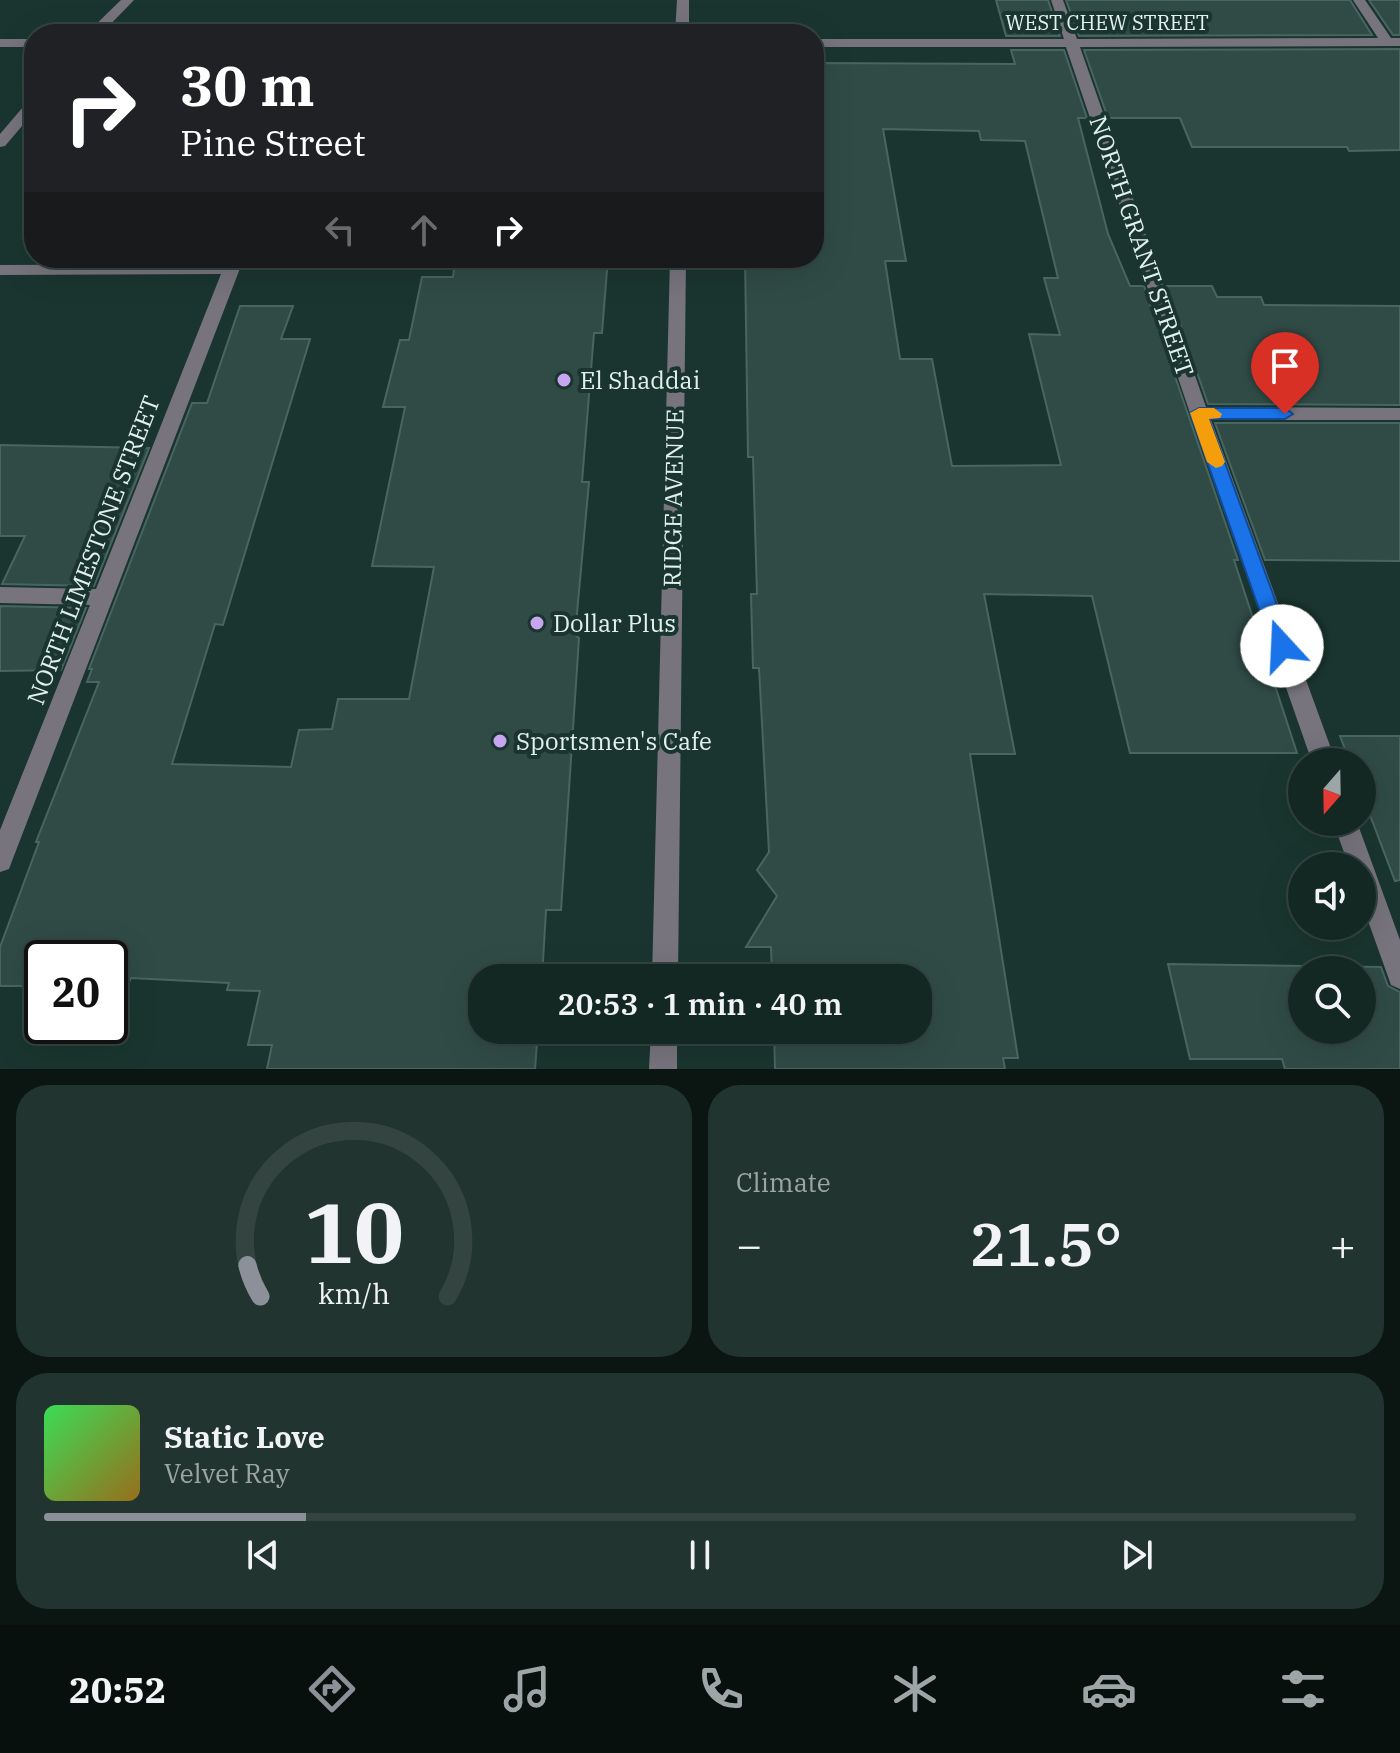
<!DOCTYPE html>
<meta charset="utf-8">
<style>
body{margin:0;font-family:"IBM Plex Serif",serif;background:#213430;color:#f1f3f6;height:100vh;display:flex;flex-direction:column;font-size:30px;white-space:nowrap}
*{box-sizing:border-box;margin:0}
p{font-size:26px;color:#9da6a6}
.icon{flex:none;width:44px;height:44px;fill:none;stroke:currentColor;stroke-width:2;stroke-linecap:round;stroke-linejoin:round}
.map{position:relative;height:1069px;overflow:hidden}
.details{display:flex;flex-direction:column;gap:16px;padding:16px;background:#0b1613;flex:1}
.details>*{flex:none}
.banner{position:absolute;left:24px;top:24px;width:800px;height:244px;border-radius:32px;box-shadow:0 8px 32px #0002,0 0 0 2px #334441;background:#202124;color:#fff;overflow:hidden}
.needle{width:52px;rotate:200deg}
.fabs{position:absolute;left:1288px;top:748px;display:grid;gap:16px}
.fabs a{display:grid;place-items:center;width:88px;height:88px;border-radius:50%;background:#142823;box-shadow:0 8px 32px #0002,0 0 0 2px #334441;font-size:40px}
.speed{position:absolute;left:24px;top:940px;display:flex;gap:16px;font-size:40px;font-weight:700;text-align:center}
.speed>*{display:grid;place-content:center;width:104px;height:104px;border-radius:50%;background:#142823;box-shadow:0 8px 32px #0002,0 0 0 2px #334441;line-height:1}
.speed .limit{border:4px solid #111;border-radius:12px;background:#fff;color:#111}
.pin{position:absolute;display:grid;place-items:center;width:68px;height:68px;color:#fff;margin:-82px -34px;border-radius:50% 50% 50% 0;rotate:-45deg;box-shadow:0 0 8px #0007}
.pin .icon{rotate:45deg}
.me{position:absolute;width:88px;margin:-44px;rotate:340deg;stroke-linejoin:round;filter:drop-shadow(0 0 6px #0008)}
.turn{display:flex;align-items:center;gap:28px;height:168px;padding:0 24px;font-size:36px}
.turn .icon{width:104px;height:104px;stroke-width:2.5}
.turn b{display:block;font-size:56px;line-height:68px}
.lanes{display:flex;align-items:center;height:76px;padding:0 24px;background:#0003;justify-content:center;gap:40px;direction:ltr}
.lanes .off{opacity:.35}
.big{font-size:60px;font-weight:600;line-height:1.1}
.details .card{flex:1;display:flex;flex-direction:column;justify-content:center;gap:12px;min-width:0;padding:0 28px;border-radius:32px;background:#213430}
.details .dial{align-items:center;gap:0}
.dial svg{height:208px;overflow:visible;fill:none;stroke:#334441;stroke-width:7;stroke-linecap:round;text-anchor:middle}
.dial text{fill:#f1f3f6;stroke:none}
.song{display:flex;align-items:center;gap:24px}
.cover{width:96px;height:96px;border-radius:12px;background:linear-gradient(135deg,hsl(130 70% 55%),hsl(40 70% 35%))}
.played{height:8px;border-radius:4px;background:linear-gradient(90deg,#8c9099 20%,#334441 20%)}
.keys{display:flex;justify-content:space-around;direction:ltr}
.heat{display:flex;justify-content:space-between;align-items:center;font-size:44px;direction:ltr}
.details .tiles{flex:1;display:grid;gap:16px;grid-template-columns:1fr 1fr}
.card:last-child{grid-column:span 2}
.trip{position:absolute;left:468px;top:964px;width:464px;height:80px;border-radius:32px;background:#142823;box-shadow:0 8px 32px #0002,0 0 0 2px #334441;font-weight:600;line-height:80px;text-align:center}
.tabs{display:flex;height:128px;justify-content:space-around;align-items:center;background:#08100e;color:#9da6a6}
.tabs .icon{width:56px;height:56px}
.tabs .active{color:#8c9099}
.tabs b{font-size:36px;color:#f1f3f6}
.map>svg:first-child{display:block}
.building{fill:#304b46;stroke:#49655f;stroke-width:2;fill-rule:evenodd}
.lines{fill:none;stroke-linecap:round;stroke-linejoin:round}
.minor{fill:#78747d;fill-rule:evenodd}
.route{fill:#1a73e8;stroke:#114b97;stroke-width:2}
.slow{fill:#f59e0b}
.poi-dot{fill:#c8a6ef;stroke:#1a352f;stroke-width:3}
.labels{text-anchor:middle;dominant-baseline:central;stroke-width:8;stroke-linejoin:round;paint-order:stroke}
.far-street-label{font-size:20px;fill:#e2f1ed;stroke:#1a352f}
.street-label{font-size:24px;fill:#e2f1ed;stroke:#1a352f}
.poi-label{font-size:24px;fill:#e2f1ed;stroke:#1a352f;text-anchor:start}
</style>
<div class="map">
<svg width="1400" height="1069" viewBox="0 0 1400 1069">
<rect width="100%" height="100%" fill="#1a352f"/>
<g class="building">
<polygon points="996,0 1048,0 1060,36 1006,36"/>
<polygon points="1066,0 1350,0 1372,35 1079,36"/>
<polygon points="1369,0 1400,0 1400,35 1393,35"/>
<polygon points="1400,49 1400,150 1349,151 1347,147 1192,147 1180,118 1108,118 1084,50"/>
<path d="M 1011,50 L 1064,50 L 1087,118 L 1078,118 L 1108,234 L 1130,286 L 1144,286 L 1238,560 L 1234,560 L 1297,753 L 1130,753 L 1092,596 L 984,594 L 1015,754 L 970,754 L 1018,1058 L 1003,1058 L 1005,1069 L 775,1069 L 774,1030 L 918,1030 L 918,978 L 772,978 L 771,947 L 746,947 L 777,896 L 757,870 L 769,852 L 759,668 L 753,668 L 751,594 L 757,594 L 753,457 L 748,457 L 745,258 L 814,258 L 814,63 L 1015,64 ZM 883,129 L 979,131 L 981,140 L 1025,141 L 1058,278 L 1044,278 L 1060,335 L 1029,334 L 1061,465 L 952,466 L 932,359 L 900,359 L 885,261 L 906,261 Z"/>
<polygon points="493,258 608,258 602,333 594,333 582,482 589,482 575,635 579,638 561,910 546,910 542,978 482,978 482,1030 538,1030 535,1069 267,1069 272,1045 248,1045 260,991 227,990 229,983 131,978 127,986 110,986 110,958 42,958 42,986 0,986 0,947 39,842 36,842 99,682 87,682 92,669 89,669 192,403 207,403 240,306 293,306 281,339 310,339 223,625 215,624 172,764 291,767 299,730 332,729 338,699 409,699 434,567 372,566 405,407 383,407 400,340 409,340 422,277 453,277 454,269 491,269"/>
<polygon points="1167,286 1212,286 1217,297 1261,297 1264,305 1400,306 1400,405 1208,404"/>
<polygon points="1215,423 1400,423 1400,561 1265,560"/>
<polygon points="0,445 149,448 94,586 2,584 25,536 0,536"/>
<polygon points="0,606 86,608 61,670 0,671"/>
<polygon points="1340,736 1400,736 1400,880 1395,881 1362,794 1362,762 1350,762"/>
<path d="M 1168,964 L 1381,967 L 1388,986 L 1400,992 L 1400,1069 L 1285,1069 L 1282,1059 L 1190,1059 ZM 1302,970 L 1362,970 L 1362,1030 L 1302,1030 Z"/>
</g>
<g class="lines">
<g class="minor">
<polygon points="121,0 134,0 101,34 86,34"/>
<polygon points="677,0 689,0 689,34 675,34"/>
<polygon points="1051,0 1063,0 1077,39 1378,38 1353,0 1365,0 1391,38 1400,38 1400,46 1080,47 1206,407 1400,408 1400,420 1211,420 1336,762 1312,762 1190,413 1066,47 814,47 814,39 1064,39"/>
<rect x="0" y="39" width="34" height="8"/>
<polygon points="34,99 34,112 5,146 0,147 0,134 29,100"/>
<polygon points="228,258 244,258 12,861 9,869 0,872 0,830 90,605 0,603 0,587 96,589 221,274 0,275 0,265 226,264"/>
<polygon points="670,258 686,258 678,978 652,978"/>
<polygon points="1333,822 1357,822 1400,940 1400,989 1391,985 1362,904 1362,866 1349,866"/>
<polygon points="651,1030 677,1030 677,1069 649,1069"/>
</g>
</g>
<polygon class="route" points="1199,408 1285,408 1293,414 1285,419 1209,419 1292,646 1289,651 1275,651 1272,646 1190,413"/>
<polygon class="slow" points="1199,408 1214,408 1222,414 1220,418 1209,419 1225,462 1222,466 1216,468 1207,462 1190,413"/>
<g class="poi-dot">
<circle cx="564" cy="380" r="8"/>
<circle cx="537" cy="623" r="8"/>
<circle cx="500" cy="741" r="8"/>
</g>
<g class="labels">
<g class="far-street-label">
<text x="1107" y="22">WEST CHEW STREET</text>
</g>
<g class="street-label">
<text transform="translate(1142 246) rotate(71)">NORTH GRANT STREET</text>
<text transform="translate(673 498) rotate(-89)">RIDGE AVENUE</text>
<text transform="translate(93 550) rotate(-69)">NORTH LIMESTONE STREET</text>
</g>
<g class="poi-label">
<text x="580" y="380">El Shaddai</text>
<text x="553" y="623">Dollar Plus</text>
<text x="516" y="741">Sportsmen's Cafe</text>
</g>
</g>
</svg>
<div class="fabs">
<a><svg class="needle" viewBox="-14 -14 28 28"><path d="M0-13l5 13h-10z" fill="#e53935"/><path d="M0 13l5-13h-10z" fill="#9da6a6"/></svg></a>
<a><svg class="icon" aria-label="sound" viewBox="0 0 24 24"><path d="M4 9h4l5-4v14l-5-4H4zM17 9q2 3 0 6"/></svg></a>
<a><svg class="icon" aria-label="search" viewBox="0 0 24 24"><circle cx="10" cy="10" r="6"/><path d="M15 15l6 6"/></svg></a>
</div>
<div class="speed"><div class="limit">20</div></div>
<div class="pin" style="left:1285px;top:414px;background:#d93025"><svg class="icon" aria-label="arrive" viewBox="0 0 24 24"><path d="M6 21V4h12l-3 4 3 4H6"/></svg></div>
<svg class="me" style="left:1282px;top:646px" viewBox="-20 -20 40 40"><circle r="19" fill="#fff"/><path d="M0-13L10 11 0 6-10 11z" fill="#1a73e8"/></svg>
<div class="trip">20:53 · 1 min · 40 m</div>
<div class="banner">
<div class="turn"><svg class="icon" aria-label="right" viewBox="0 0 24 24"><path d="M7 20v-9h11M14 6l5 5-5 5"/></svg><div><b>30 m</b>Pine Street</div></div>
<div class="lanes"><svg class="icon off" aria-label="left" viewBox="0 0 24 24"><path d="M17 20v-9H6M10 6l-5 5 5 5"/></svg><svg class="icon off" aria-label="ahead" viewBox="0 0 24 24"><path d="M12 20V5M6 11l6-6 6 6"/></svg><svg class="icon" aria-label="right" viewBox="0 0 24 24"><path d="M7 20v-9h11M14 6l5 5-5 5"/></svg></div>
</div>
</div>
<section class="details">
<div class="tiles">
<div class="card dial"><svg viewBox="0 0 100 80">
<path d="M14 69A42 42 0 1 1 86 69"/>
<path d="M14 69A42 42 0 0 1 9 57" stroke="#8c9099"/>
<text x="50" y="56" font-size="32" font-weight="700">10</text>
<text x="50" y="72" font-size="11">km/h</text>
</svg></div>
<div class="card"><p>Climate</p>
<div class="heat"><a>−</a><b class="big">21.5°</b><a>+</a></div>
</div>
<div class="card">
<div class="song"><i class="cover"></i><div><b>Static Love</b><p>Velvet Ray</p></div></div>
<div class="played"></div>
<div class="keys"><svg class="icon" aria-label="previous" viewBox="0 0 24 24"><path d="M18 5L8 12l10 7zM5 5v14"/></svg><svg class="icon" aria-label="pause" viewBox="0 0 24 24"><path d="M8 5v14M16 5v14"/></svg><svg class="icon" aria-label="next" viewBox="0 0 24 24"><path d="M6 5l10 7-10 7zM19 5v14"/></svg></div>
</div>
</div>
</section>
<nav class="tabs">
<b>20:52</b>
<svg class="icon active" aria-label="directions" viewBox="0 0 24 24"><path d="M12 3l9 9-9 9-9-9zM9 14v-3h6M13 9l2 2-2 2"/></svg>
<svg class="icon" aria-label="music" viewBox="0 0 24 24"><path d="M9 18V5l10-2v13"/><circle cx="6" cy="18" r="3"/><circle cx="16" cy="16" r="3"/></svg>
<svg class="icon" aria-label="phone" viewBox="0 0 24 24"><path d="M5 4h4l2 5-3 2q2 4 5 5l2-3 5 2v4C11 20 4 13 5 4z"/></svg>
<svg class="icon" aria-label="climate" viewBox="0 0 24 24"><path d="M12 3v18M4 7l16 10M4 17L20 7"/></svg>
<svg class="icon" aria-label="car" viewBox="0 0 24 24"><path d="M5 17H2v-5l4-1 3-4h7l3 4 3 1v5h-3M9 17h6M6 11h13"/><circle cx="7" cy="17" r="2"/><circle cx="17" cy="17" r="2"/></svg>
<svg class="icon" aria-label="filters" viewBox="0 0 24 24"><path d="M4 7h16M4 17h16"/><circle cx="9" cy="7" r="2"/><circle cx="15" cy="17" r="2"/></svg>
</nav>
